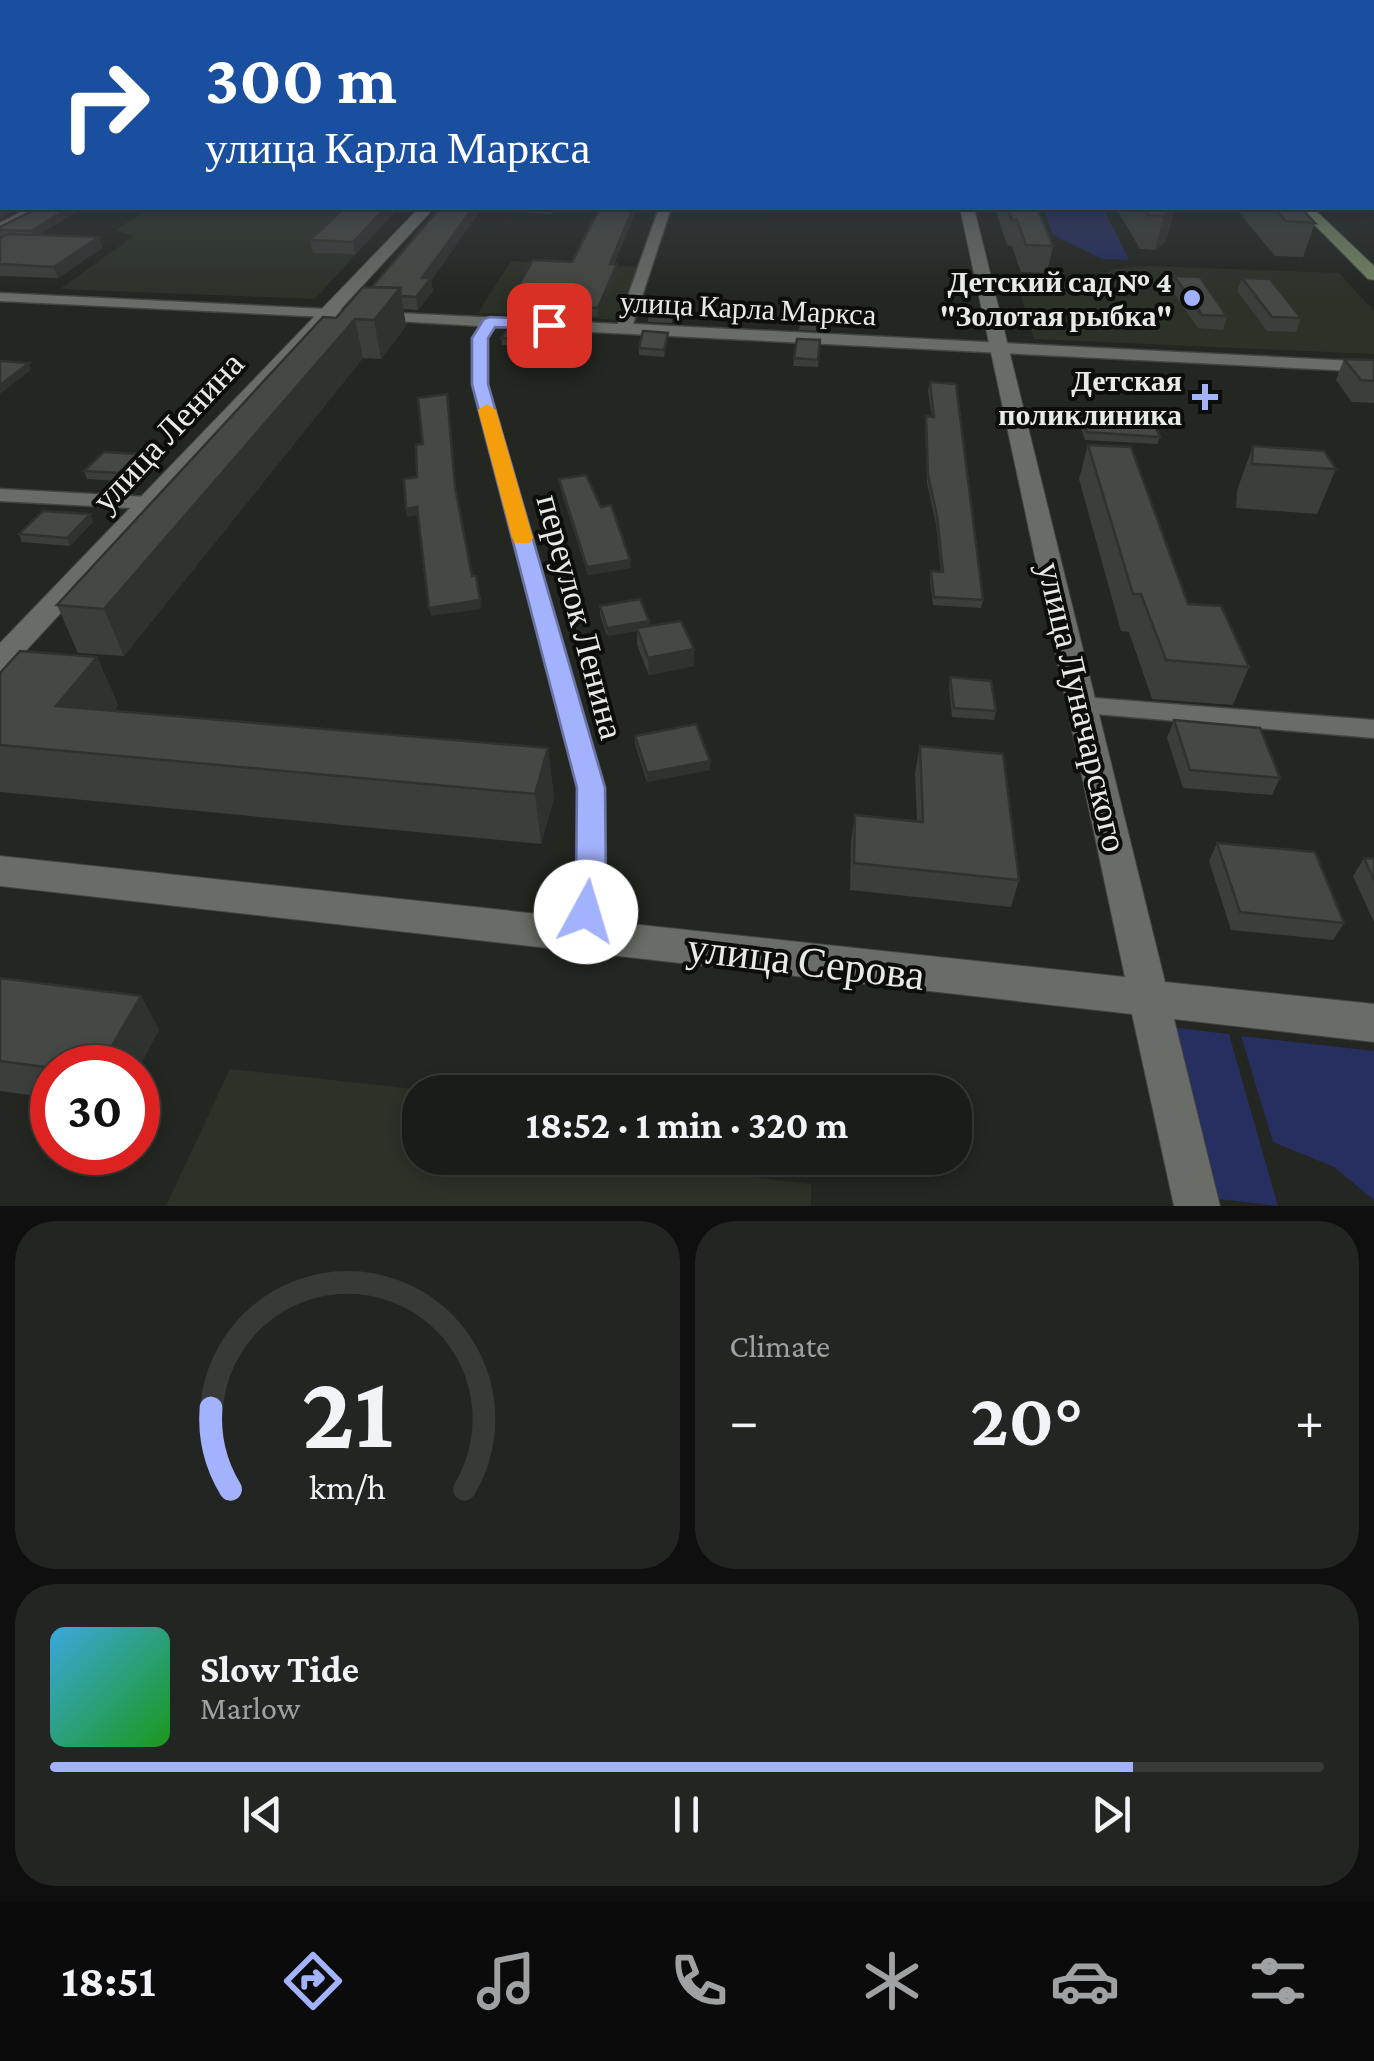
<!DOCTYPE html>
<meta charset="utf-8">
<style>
body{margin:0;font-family:"Crimson Pro",serif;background:#232522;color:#f1f3f6;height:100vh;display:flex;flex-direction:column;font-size:38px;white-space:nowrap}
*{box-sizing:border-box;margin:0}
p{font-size:32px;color:#9fa1a2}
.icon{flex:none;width:55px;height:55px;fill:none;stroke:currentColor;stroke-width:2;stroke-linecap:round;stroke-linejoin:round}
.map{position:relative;height:1206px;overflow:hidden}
.sheet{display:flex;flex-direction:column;gap:15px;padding:15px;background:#0e0f0e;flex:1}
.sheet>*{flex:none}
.guide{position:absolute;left:0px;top:0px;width:1375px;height:210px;box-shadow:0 5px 15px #0003,0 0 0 2px #383a38;background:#1a4fa0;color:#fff;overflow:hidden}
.speed{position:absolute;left:30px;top:1045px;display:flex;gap:20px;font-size:50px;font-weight:700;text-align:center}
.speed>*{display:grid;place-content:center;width:130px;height:130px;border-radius:50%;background:#1a1c19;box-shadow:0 5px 15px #0003,0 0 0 2px #383a38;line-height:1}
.speed .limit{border:15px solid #d22;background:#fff;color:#111}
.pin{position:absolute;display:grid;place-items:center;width:85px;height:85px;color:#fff;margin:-42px;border-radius:20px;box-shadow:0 5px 15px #0006}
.me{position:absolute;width:110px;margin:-55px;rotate:6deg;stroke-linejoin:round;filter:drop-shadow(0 0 8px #0008)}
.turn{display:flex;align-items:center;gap:35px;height:210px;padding:0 40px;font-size:45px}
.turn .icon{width:130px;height:130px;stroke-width:2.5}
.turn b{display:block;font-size:70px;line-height:85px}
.big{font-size:75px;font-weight:700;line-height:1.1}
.sheet .tile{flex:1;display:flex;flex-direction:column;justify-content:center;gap:15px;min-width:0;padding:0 35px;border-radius:40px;background:#232522}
.sheet .dial{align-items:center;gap:0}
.dial svg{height:260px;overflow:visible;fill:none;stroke:#383a38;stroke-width:7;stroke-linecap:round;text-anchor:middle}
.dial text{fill:#f1f3f6;stroke:none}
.song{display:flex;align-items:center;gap:30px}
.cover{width:120px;height:120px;border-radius:15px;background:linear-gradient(135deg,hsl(200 70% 55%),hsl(120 70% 35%))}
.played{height:10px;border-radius:5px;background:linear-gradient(90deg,#a2b2fd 85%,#383a38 85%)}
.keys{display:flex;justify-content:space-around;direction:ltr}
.heat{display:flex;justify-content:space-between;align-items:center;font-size:55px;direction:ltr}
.sheet .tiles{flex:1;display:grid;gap:15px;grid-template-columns:1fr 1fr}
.tile:last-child{grid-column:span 2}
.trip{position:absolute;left:402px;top:1075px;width:570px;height:100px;border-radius:40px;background:#1a1c19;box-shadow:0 5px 15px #0003,0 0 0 2px #383a38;font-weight:700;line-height:100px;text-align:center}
.menu{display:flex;height:160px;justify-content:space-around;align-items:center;background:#0a0b0a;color:#9fa1a2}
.menu .icon{width:70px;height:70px}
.menu .active{color:#a2b2fd}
.menu b{font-size:45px;color:#f1f3f6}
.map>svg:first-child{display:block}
.built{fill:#2c3228}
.green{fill:#272e60}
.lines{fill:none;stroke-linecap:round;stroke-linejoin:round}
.minor-casing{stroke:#414440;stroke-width:3}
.tertiary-casing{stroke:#414440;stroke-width:2}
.secondary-casing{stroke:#414440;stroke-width:2}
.minor{fill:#696c67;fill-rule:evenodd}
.tertiary{fill:#696c67;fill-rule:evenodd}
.secondary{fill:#718463;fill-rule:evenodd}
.wall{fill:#3b3e3a}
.shaded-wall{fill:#30322f}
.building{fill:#454843;stroke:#30322f;stroke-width:2.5}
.route{fill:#a2b2fd;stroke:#6974a4;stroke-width:2.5}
.slow{fill:#f59e0b}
.poi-dot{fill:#a2b2fd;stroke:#0d0e0c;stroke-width:4}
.labels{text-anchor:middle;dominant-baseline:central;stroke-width:8;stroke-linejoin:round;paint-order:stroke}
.far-poi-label{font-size:30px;font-weight:bold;fill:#e8eae7;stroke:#0d0e0c;text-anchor:end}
.far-street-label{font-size:30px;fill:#e8eae7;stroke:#0d0e0c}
.street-label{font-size:35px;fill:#e8eae7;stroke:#0d0e0c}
.near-street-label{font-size:42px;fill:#e8eae7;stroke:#0d0e0c}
</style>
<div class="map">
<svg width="1374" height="1206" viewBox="0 0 1374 1206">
<rect width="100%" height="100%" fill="#232621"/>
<g class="built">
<polygon points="149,208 398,208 315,299 60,289 134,236 116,230"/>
<polygon points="511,261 640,267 620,320 478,313"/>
<polygon points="1142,266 1339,273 1374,311 1374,354 1034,339 1018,285 1083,284 1115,269"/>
<polygon points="230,1069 442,1092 420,1092 420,1158 672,1158 672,1168 811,1184 811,1206 166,1206"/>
</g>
<g class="green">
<polygon points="1043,208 1103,208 1129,260 1102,259 1053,235"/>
<polygon points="1162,1026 1229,1034 1278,1206 1202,1197"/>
<polygon points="1241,1036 1374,1051 1374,1200 1334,1167 1273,1142"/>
</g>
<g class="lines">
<g class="minor-casing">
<g id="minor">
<polygon points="29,208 43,208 0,232 0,223"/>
<polygon points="659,208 671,208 633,324 1374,362 1374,372 495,327 488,338 488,385 605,787 606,889 592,944 581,948 570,944 565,935 576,889 577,787 472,385 472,338 480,326 378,320 371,316 378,312 618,324"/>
<polygon points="0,293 346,310 353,314 346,318 0,301"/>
<polygon points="0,489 149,497 159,503 149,509 0,501"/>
<polygon points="1082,697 1374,720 1374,738 1073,712 1069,706 1073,700"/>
</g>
</g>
<g class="tertiary-casing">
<g id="tertiary">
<rect x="1372" y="179" width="2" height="8"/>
<polygon points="419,208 434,208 10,668 0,671 0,643"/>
<polygon points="960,208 974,208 1165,982 1374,1004 1374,1042 1174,1019 1220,1206 1174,1206 1132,1014 0,886 0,856 1125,977"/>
</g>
</g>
<g class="secondary-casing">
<polygon id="secondary" points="1298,208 1313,208 1374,266 1374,280 1368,279"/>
</g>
<use href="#minor" class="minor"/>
<use href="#tertiary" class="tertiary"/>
<use href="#secondary" class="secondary"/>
</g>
<g class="wall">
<polygon points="38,208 82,208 38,235 99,237 102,248 58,278 0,276 0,238 3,236 0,236 0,227"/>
<polygon points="398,208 355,254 313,253 310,240"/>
<polygon points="440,208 482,208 431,281 433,291 418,310 403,309 406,326 381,359 363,358 124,656 78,653 57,605 336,318 372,287"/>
<polygon points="527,208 556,208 552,214 528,213"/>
<polygon points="600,208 637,208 614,264 617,273 598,317 509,313 508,304 572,262"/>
<polygon points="995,208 1037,208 1053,246 1047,273 1021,272 1012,246 1007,245"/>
<polygon points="1116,208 1174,208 1166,242 1155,250 1140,249"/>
<polygon points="1235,208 1301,208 1315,223 1303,257 1275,256"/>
<polygon points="1174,276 1227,316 1223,330 1198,328 1171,289"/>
<polygon points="1242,278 1301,318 1296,332 1267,331 1237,291"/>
<polygon points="675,304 672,323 648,322 648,315"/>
<polygon points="801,309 824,310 822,331 799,330"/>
<polygon points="540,333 531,347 502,345 501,338"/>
<polygon points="668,333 664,357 639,355 639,348"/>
<polygon points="797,339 820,340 818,367 793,366"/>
<polygon points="1344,359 1374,360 1374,403 1352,402 1336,380"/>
<polygon points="930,382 983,600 981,608 933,605 930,580 931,571 941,572 936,524 927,483 925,424 926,416 932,417 928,390"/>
<polygon points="1080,412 1160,437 1157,444 1085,440 1078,419"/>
<polygon points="1088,445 1188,604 1249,667 1233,705 1152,699 1129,632 1121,631 1079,479"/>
<polygon points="1253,446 1336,469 1317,514 1236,508 1237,490"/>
<polygon points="141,461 122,481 87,479 84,471"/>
<polygon points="559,479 601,507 631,568 588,575 560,487"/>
<polygon points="90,514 93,522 70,546 22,542 19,534"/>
<polygon points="600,606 649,621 649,626 694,649 694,666 649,675 637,645 637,631 607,636 600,614"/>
<polygon points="97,657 118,705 114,711 548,748 554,798 541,844 0,792 0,673"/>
<polygon points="950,677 996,711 994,720 952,717 949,686"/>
<polygon points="1174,720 1280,778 1272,795 1183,788 1167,738"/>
<polygon points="635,736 710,761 710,770 647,782 635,744"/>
<polygon points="920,746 1019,880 1011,907 850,890 851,842 855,815 917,821 915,773"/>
<polygon points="1217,843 1344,923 1333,940 1231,930 1209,861"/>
<polygon points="1364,858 1374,859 1374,922 1353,876"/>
<polygon points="0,978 141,996 159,1030 52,1068 52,1098 0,1091"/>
</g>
<g class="shaded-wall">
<polygon points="7,208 22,208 0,219 0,211"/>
<polygon points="69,208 82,208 34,238 31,231"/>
<polygon points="385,208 398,208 355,254 353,242"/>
<polygon points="473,208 482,208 431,281 433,291 418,310 416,297 422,278"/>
<polygon points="633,208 637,208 610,272 610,264"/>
<polygon points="1175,209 1166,242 1155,250 1164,216"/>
<polygon points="99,237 102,248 58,278 54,267"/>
<polygon points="617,264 617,273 598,317 598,308"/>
<polygon points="400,288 406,326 381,359 374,320"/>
<polygon points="355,319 363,358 124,656 104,609"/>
<polygon points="540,326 540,333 531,347 531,340"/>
<polygon points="29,363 31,370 0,394 0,385"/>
<polygon points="138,454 141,461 122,481 119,473"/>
<polygon points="417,507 419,515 407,517 406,509"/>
<polygon points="90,514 93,522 70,546 67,538"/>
<polygon points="630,560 631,568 588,575 587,567"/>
<polygon points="480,600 481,609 431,616 429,608"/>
<polygon points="649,621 649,629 607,636 607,628"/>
<polygon points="694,649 694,666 649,675 648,658"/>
<polygon points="97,657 118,705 82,753 56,706"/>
<polygon points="548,748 554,798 541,844 535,794"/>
<polygon points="710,761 710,770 647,782 647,773"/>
<polygon points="141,996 159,1030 138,1070 138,1068 99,1068"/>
</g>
<g class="building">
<polygon points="0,129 2,129 2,187 0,188"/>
<polygon points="0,197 2,197 2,208 7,208 0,211"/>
<polygon points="38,208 69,208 31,231 0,230 0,227"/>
<polygon points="344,208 385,208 353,242 310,240"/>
<polygon points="440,208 473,208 422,278 431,278 416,297 401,296 400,288 372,287"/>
<polygon points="600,208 633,208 610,264 617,264 598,308 508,304 533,260 572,262"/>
<polygon points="1007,208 1037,208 1053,246 1026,245 1017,220 1012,220"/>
<polygon points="1144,208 1174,208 1175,209 1164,216 1148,215"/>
<polygon points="1274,208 1301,208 1315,223 1286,221"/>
<polygon points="8,234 99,237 54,267 0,264 0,238"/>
<polygon points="1174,276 1200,277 1227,316 1202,315"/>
<polygon points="1242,278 1270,279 1301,318 1272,317"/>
<polygon points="363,287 400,288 374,320 355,319 104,609 57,605 323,317 336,318"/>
<polygon points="652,303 675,304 672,316 648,315"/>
<polygon points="801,309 824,310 822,324 799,323"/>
<polygon points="510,325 540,326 531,340 501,338"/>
<polygon points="643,331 668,333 664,350 639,348"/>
<polygon points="797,339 820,340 818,360 794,358"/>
<polygon points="1344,359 1374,360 1374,381 1361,380"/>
<polygon points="0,361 29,363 0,385"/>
<polygon points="930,382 956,384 983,600 934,597 931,571 943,572 937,516 928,475 926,416 934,417"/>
<polygon points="447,394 455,487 472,576 476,576 480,600 429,608 417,507 406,509 404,479 417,477 416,445 423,444 418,398"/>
<polygon points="1080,412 1150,415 1160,437 1087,432"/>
<polygon points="1088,445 1131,447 1188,604 1221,606 1249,667 1166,660 1141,594 1133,594"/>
<polygon points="1253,446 1324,451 1336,469 1252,464"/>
<polygon points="104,452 138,454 119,473 84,471"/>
<polygon points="586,475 601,507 611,505 630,560 587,567 559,479"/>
<polygon points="43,511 90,514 67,538 19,534"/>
<polygon points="640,599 649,621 607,628 600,606"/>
<polygon points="681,621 694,649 648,658 637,628"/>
<polygon points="20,651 97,657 56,706 548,748 535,794 0,745 0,673"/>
<polygon points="950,677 991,681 996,711 954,708"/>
<polygon points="1174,720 1260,728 1280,778 1190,770"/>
<polygon points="696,724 710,761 647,773 635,736"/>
<polygon points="920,746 1003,754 1019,880 854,863 855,815 923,822"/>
<polygon points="1217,843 1315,852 1344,923 1240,912"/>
<polygon points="1364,858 1374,859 1374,880"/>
<polygon points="0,978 141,996 99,1068 52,1068 0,1061"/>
</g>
<linearGradient id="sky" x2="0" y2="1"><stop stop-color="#131512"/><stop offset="0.43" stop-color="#3f474e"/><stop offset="1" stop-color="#3f474e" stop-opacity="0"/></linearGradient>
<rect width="1374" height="298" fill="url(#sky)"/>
<polygon class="route" points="490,317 549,320 556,325 549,329 495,327 488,338 488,384 605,788 606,889 597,921 586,925 575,921 571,912 576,889 577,788 472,384 472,338 484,319"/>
<polygon class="slow" points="487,404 496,410 533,538 530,543 515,543 512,538 478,410"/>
<g class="poi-dot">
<circle cx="1192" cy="298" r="10"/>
<path d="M1200 382h10v10h10v10h-10v10h-10v-10h-10v-10h10z"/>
</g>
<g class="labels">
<g class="far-poi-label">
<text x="1172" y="281">Детский сад № 4<tspan x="1172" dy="34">"Золотая рыбка"</tspan></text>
<text x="1182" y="380">Детская<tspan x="1182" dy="34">поликлиника</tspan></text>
</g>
<g class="far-street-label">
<text transform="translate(748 308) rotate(3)">улица Карла Маркса</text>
</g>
<g class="street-label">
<text transform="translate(168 432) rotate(-47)">улица Ленина</text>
<text transform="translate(580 617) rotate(75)">переулок Ленина</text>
<text transform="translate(1082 707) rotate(77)">улица Луначарского</text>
</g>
<g class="near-street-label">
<text transform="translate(806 961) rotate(7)">улица Серова</text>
</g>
</g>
</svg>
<div class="speed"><div class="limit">30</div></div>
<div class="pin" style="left:549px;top:325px;background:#d93025"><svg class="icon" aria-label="arrive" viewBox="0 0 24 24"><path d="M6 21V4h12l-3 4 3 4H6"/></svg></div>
<svg class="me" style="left:586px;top:912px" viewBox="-20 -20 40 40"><circle r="19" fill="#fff"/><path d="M0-13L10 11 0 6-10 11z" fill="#a2b2fd"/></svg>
<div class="trip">18:52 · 1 min · 320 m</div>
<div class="guide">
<div class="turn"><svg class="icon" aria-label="right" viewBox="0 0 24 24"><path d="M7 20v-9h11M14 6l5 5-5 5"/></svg><div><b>300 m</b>улица Карла Маркса</div></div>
</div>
</div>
<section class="sheet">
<div class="tiles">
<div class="tile dial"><svg viewBox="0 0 100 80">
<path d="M14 69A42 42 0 1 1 86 69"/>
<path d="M14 69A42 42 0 0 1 8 44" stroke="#a2b2fd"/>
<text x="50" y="56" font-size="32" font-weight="700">21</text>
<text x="50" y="72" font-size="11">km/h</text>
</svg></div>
<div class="tile"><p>Climate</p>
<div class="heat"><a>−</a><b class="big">20°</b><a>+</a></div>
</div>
<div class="tile">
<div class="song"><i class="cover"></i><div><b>Slow Tide</b><p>Marlow</p></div></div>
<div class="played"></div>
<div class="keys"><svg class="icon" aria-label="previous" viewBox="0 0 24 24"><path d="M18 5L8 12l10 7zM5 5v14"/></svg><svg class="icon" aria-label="pause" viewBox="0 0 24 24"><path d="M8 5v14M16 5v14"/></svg><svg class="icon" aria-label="next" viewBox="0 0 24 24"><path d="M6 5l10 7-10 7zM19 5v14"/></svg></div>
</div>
</div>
</section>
<nav class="menu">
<b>18:51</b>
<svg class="icon active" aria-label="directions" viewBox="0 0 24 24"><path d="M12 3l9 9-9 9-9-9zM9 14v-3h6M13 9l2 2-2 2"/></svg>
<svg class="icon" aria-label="music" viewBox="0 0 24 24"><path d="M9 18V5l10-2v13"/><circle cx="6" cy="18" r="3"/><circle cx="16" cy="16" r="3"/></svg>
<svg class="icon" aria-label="phone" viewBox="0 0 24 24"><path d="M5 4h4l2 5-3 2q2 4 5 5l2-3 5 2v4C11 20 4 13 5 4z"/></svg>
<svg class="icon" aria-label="climate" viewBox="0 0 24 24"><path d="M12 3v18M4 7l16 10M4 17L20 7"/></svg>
<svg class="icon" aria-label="car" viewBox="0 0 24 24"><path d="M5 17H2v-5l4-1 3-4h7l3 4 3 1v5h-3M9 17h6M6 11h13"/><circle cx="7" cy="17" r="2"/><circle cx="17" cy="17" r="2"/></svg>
<svg class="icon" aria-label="filters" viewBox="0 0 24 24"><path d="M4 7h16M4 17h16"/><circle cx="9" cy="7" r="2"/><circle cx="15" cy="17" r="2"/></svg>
</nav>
